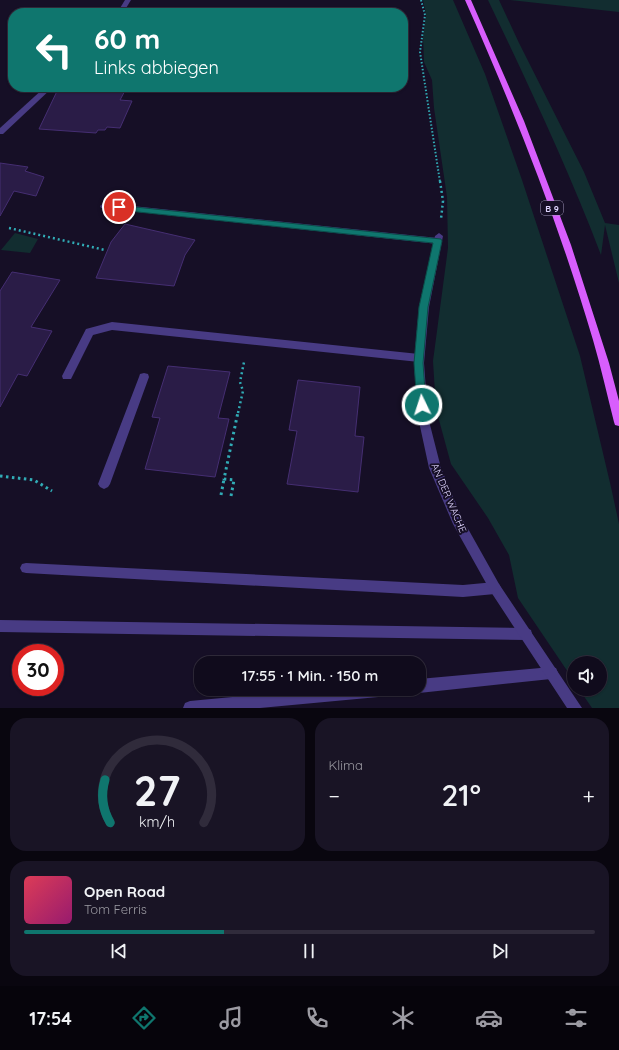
<!DOCTYPE html>
<html lang="de">
<meta charset="utf-8">
<style>
body{margin:0;font-family:Quicksand,sans-serif;background:#191425;color:#f1f3f6;height:100vh;display:flex;flex-direction:column;font-size:15px;white-space:nowrap}
*{box-sizing:border-box;margin:0}
p{font-size:13px;color:#9c9ba3}
.icon{flex:none;width:22px;height:22px;fill:none;stroke:currentColor;stroke-width:2;stroke-linecap:round;stroke-linejoin:round}
.map{position:relative;height:708px;overflow:hidden}
.panel{display:flex;flex-direction:column;gap:10px;padding:10px;background:#09060f;flex:1}
.panel>*{flex:none}
.hud{position:absolute;left:8px;top:8px;width:400px;height:84px;border-radius:16px;box-shadow:0 1px 3px #0004,0 0 0 1px #302b3b;background:#0f766e;color:#fff;overflow:hidden}
.buttons{position:absolute;left:567px;top:656px;display:grid;gap:8px}
.buttons a{display:grid;place-items:center;width:40px;height:40px;border-radius:50%;background:#100b1c;box-shadow:0 1px 3px #0004,0 0 0 1px #302b3b;font-size:20px}
.speed{position:absolute;left:12px;top:644px;display:flex;gap:8px;font-size:20px;font-weight:700;text-align:center}
.speed>*{display:grid;place-content:center;width:52px;height:52px;border-radius:50%;background:#100b1c;box-shadow:0 1px 3px #0004,0 0 0 1px #302b3b;line-height:1}
.speed .limit{border:6px solid #d22;background:#fff;color:#111}
.pin{position:absolute;display:grid;place-items:center;width:34px;height:34px;color:#fff;margin:-17px;border:2px solid #fff;border-radius:50%;box-shadow:0 1px 4px #0007}
.me{position:absolute;width:44px;margin:-22px;rotate:356deg;stroke-linejoin:round;filter:drop-shadow(0 0 3px #0008)}
.turn{display:flex;align-items:center;gap:14px;height:84px;padding:0 20px;font-size:18px}
.turn .icon{width:52px;height:52px;stroke-width:2.5}
.turn b{display:block;font-size:28px;line-height:34px}
.big{font-size:30px;font-weight:600;line-height:1.1}
.panel .card{flex:1;display:flex;flex-direction:column;justify-content:center;gap:6px;min-width:0;padding:0 14px;border-radius:16px;background:#191425}
.panel .dial{align-items:center;gap:0}
.dial svg{height:104px;overflow:visible;fill:none;stroke:#302b3b;stroke-width:7;stroke-linecap:round;text-anchor:middle}
.dial text{fill:#f1f3f6;stroke:none}
.song{display:flex;align-items:center;gap:12px}
.cover{width:48px;height:48px;border-radius:6px;background:linear-gradient(135deg,hsl(350 70% 55%),hsl(320 70% 35%))}
.played{height:4px;border-radius:2px;background:linear-gradient(90deg,#0f766e 35%,#302b3b 35%)}
.keys{display:flex;justify-content:space-around;direction:ltr}
.heat{display:flex;justify-content:space-between;align-items:center;font-size:22px;direction:ltr}
.panel .tiles{flex:1;display:grid;gap:10px;grid-template-columns:1fr 1fr}
.card:last-child{grid-column:span 2}
.trip{position:absolute;left:194px;top:656px;width:232px;height:40px;border-radius:16px;background:#100b1c;box-shadow:0 1px 3px #0004,0 0 0 1px #302b3b;font-weight:600;line-height:40px;text-align:center}
.menu{display:flex;height:64px;justify-content:space-around;align-items:center;background:#06040b;color:#9c9ba3}
.menu .icon{width:28px;height:28px}
.menu .selected{color:#0f766e}
.menu b{font-size:18px;color:#f1f3f6}
.map>svg:first-child{display:block}
.green{fill:#122d30}
.building{fill:#2a1c47;stroke:#452e72}
.lines{fill:none;stroke-linecap:round;stroke-linejoin:round}
.path-far2{stroke:#31acb6;stroke-width:2;stroke-dasharray:1.5 2;stroke-linecap:butt}
.path-far1{stroke:#31acb6;stroke-width:2.5;stroke-dasharray:2 3;stroke-linecap:butt}
.path{stroke:#31acb6;stroke-width:3;stroke-dasharray:2.5 3.5;stroke-linecap:butt}
.lane{fill:#483b84;fill-rule:evenodd}
.street{fill:#483b84;fill-rule:evenodd}
.primary{fill:#d85efd;fill-rule:evenodd}
.route{fill:#0f766e;stroke:#0a4d48}
.labels{text-anchor:middle;dominant-baseline:central;stroke-width:4;stroke-linejoin:round;paint-order:stroke}
.shield{fill:#160f26;stroke:#a39abd;stroke-width:1}
.shield-label{font-size:9px;font-weight:bold;fill:#dfd5fe}
.street-label{font-size:10px;fill:#dfd5fe;stroke:#160f26}
</style>
<div class="map">
<svg width="619" height="708" viewBox="0 0 619 708">
<rect width="100%" height="100%" fill="#160f26"/>
<g class="green">
<polygon points="423,0 453,0 485,74 522,180 580,356 611,487 619,524 619,708 592,708 579,689 600,689 600,663 574,663 574,681 518,598 509,555 488,518 451,464 436,409 433,361 448,248 447,197 434,108 432,80 424,62 423,37 426,15"/>
<path d="M 488,0 L 499,0 L 519,43 L 584,172 L 605,223 L 619,225 L 619,283 L 605,225 L 601,255 C 568,168 528,84 488,0 Z"/>
<polygon points="510,0 619,0 619,12"/>
<polygon points="15,233 38,239 30,253 1,250"/>
</g>
<g class="building">
<polygon points="59,87 127,87 120,100 132,101 120,128 107,127 105,130 98,130 96,133 39,129"/>
<polygon points="0,163 28,167 25,171 44,177 36,196 14,191 0,216"/>
<polygon points="125,224 195,240 185,255 174,286 96,278 111,242"/>
<polygon points="12,272 60,280 31,327 52,331 27,376 18,374 0,407 0,291"/>
<polygon points="168,366 230,372 218,418 229,419 215,477 145,469 160,418 152,417"/>
<polygon points="298,380 360,387 355,436 364,437 358,492 287,484 297,431 289,430"/>
</g>
<g class="lines">
<polyline class="path-far2" points="421,0 425,15 420,52 440,182"/>
<g class="path-far1">
<polyline points="440,181 443,201 441,219"/>
<polyline points="9,228 105,250"/>
<polyline points="238,413 243,391 240,382 244,362"/>
</g>
<g class="path">
<polyline points="0,476 34,480 52,491"/>
<polyline points="221,495 224,479"/>
<polyline points="231,496 234,480 224,479 238,412"/>
</g>
<g class="lane">
<polygon points="104,203 438,238 442,241 438,244 101,208 100,206"/>
<polygon points="112,322 419,354 423,355 424,358 423,361 419,362 112,330 93,335 71,379 63,379 62,376 86,329"/>
<polygon points="144,373 148,374 149,377 110,484 108,487 104,489 100,487 98,484 139,377 140,374"/>
<polygon points="26,563 463,585 495,582 499,584 501,588 499,592 495,594 463,597 26,573 22,572 20,568 22,564"/>
<polygon points="0,620 526,628 531,630 532,634 531,638 526,640 0,632"/>
<polygon points="551,667 556,668 558,673 556,678 551,679 419,693 414,689 419,689 419,679"/>
<polygon points="319,689 396,689 394,694 389,696 260,708 183,708 185,703 190,701"/>
</g>
<g class="street">
<polygon points="125,0 131,0 123,13 117,13"/>
<polygon points="45,87 53,87 3,134 0,134 0,128"/>
<polygon points="439,233 443,236 429,307 424,363 428,417 441,468 462,518 499,584 582,708 567,708 491,592 453,524 429,468 418,417 414,363 419,307 435,236"/>
</g>
<path class="primary" d="M 465,0 L 471,0 L 524,121 L 571,245 L 609,363 L 619,401 L 619,426 L 615,425 L 614,422 C 607,395 601,367 593,340 C 559,224 514,110 465,0 Z"/>
</g>
<polygon class="route" points="116,205 441,239 442,241 428,307 423,363 426,405 425,407 418,407 417,405 414,363 419,307 433,243 119,210 116,209"/>
<g class="labels">
<rect class="shield" x="541" y="201" width="22" height="14" rx="3"/>
<g class="shield-label">
<text x="552" y="208">B 9</text>
</g>
<g class="street-label">
<text transform="translate(449 498) rotate(67)">AN DER WACHE</text>
</g>
</g>
</svg>
<div class="buttons">
<a><svg class="icon" aria-label="sound" viewBox="0 0 24 24"><path d="M4 9h4l5-4v14l-5-4H4zM17 9q2 3 0 6"/></svg></a>
</div>
<div class="speed"><div class="limit">30</div></div>
<div class="pin" style="left:119px;top:207px;background:#d93025"><svg class="icon" aria-label="arrive" viewBox="0 0 24 24"><path d="M6 21V4h12l-3 4 3 4H6"/></svg></div>
<svg class="me" style="left:422px;top:405px" viewBox="-20 -20 40 40"><circle r="17" fill="#0f766e" stroke="#fff" stroke-width="3"/><path d="M0-11L8 9 0 5-8 9z" fill="#fff"/></svg>
<div class="trip">17:55 · 1 Min. · 150 m</div>
<div class="hud">
<div class="turn"><svg class="icon" aria-label="left" viewBox="0 0 24 24"><path d="M17 20v-9H6M10 6l-5 5 5 5"/></svg><div><b>60 m</b>Links abbiegen</div></div>
</div>
</div>
<section class="panel">
<div class="tiles">
<div class="card dial"><svg viewBox="0 0 100 80">
<path d="M14 69A42 42 0 1 1 86 69"/>
<path d="M14 69A42 42 0 0 1 10 36" stroke="#0f766e"/>
<text x="50" y="56" font-size="32" font-weight="700">27</text>
<text x="50" y="72" font-size="11">km/h</text>
</svg></div>
<div class="card"><p>Klima</p>
<div class="heat"><a>−</a><b class="big">21°</b><a>+</a></div>
</div>
<div class="card">
<div class="song"><i class="cover"></i><div><b>Open Road</b><p>Tom Ferris</p></div></div>
<div class="played"></div>
<div class="keys"><svg class="icon" aria-label="previous" viewBox="0 0 24 24"><path d="M18 5L8 12l10 7zM5 5v14"/></svg><svg class="icon" aria-label="pause" viewBox="0 0 24 24"><path d="M8 5v14M16 5v14"/></svg><svg class="icon" aria-label="next" viewBox="0 0 24 24"><path d="M6 5l10 7-10 7zM19 5v14"/></svg></div>
</div>
</div>
</section>
<nav class="menu">
<b>17:54</b>
<svg class="icon selected" aria-label="directions" viewBox="0 0 24 24"><path d="M12 3l9 9-9 9-9-9zM9 14v-3h6M13 9l2 2-2 2"/></svg>
<svg class="icon" aria-label="music" viewBox="0 0 24 24"><path d="M9 18V5l10-2v13"/><circle cx="6" cy="18" r="3"/><circle cx="16" cy="16" r="3"/></svg>
<svg class="icon" aria-label="phone" viewBox="0 0 24 24"><path d="M5 4h4l2 5-3 2q2 4 5 5l2-3 5 2v4C11 20 4 13 5 4z"/></svg>
<svg class="icon" aria-label="climate" viewBox="0 0 24 24"><path d="M12 3v18M4 7l16 10M4 17L20 7"/></svg>
<svg class="icon" aria-label="car" viewBox="0 0 24 24"><path d="M5 17H2v-5l4-1 3-4h7l3 4 3 1v5h-3M9 17h6M6 11h13"/><circle cx="7" cy="17" r="2"/><circle cx="17" cy="17" r="2"/></svg>
<svg class="icon" aria-label="filters" viewBox="0 0 24 24"><path d="M4 7h16M4 17h16"/><circle cx="9" cy="7" r="2"/><circle cx="15" cy="17" r="2"/></svg>
</nav>
